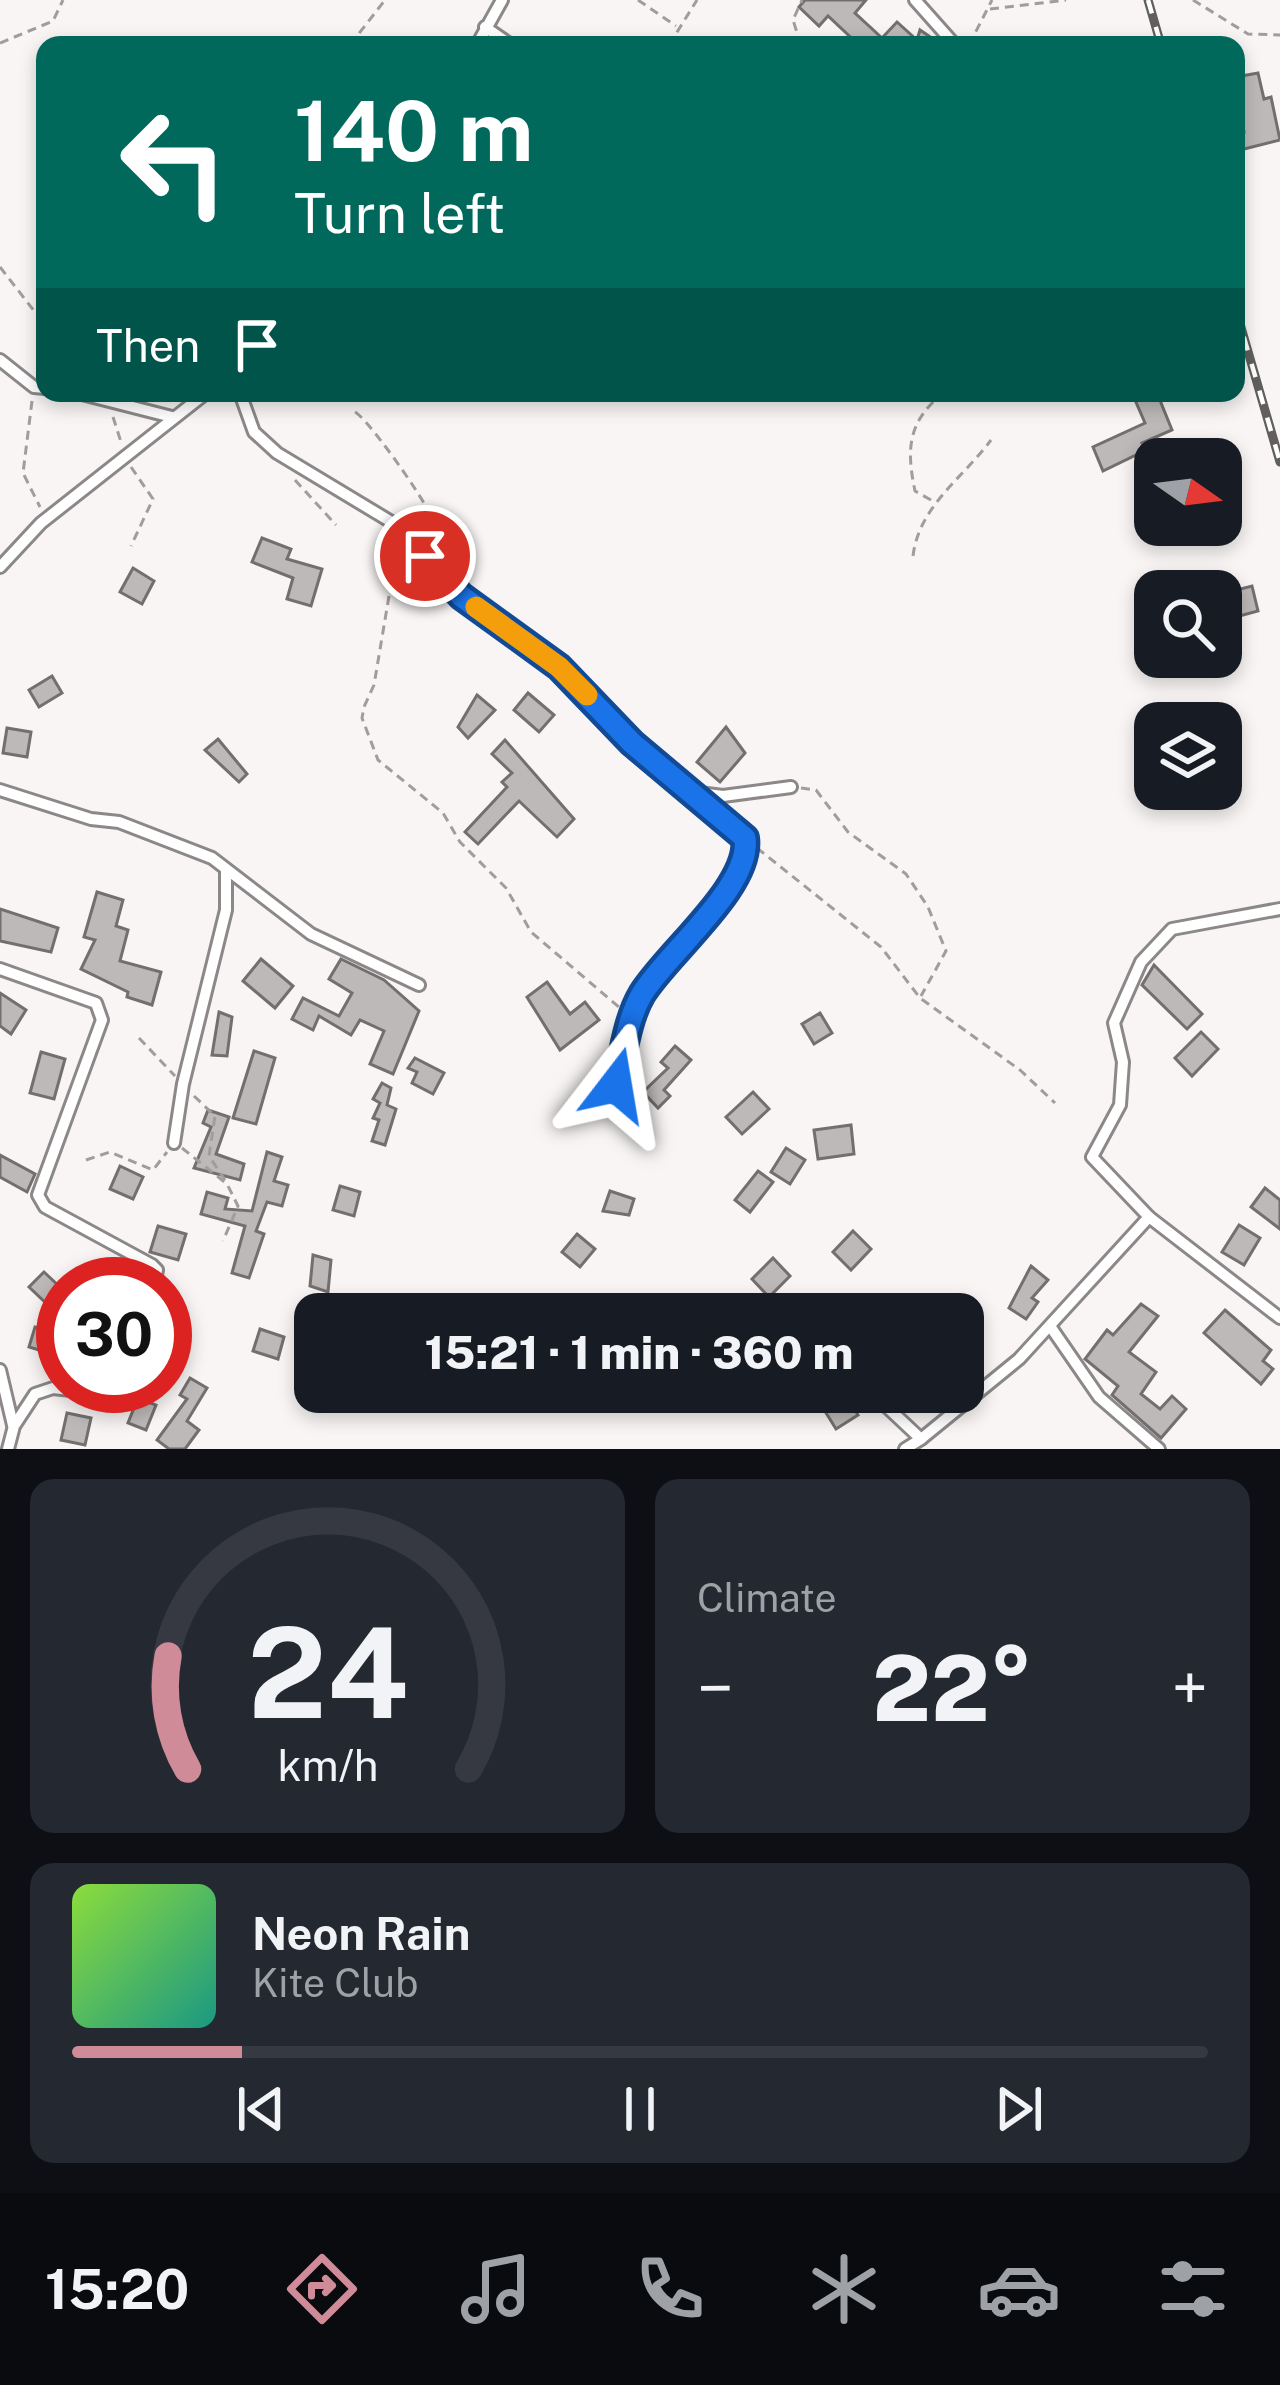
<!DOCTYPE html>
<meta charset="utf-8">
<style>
body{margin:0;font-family:"Public Sans",sans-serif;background:#242831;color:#f1f3f6;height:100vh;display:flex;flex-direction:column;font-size:45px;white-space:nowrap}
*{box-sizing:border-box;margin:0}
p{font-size:39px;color:#9ea1a6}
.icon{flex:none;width:66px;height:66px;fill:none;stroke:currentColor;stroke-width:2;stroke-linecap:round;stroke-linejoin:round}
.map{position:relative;height:1449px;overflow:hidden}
.details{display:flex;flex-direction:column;gap:30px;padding:30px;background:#0d0f14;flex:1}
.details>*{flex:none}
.hud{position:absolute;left:36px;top:36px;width:1209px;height:366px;border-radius:24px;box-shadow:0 6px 18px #0003;background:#00695c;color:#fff;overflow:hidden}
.needle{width:78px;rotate:104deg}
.tools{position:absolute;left:1134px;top:438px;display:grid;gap:24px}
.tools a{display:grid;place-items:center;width:108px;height:108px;border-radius:24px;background:#171b24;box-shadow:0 6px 18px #0003;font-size:60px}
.speed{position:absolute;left:36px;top:1257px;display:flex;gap:24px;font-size:60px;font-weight:700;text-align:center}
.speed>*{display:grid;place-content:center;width:156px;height:156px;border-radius:50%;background:#171b24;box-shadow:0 6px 18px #0003;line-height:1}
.speed .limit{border:18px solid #d22;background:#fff;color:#111}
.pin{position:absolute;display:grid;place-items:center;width:102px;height:102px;color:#fff;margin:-51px;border:6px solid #fff;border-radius:50%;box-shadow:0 3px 12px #0007}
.me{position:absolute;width:132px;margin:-66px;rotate:14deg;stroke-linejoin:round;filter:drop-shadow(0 0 9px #0008)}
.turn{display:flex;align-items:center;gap:42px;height:252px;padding:0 60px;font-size:54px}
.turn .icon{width:156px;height:156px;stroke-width:2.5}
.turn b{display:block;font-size:84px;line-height:102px}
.then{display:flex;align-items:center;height:114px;padding:0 60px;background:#0003;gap:24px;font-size:45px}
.big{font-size:90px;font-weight:800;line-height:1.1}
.details .tile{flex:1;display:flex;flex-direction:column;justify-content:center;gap:18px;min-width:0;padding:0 42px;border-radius:24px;background:#242831}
.details .dial{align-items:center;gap:0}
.dial svg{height:312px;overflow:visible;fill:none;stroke:#363941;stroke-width:7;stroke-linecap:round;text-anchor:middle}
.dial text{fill:#f1f3f6;stroke:none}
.song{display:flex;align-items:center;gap:36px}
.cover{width:144px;height:144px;border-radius:18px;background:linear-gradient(135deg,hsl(90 70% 55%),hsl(170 70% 35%))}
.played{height:12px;border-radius:6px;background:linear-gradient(90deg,#cf8c98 15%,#363941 15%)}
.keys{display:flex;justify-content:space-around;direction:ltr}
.heat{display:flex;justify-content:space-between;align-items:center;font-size:66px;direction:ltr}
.details .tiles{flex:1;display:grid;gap:30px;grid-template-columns:1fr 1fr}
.tile:last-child{grid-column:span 2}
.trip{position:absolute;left:294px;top:1293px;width:690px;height:120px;border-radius:24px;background:#171b24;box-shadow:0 6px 18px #0003;font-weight:800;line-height:120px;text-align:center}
.menu{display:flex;height:192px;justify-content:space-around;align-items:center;background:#090b0e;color:#9ea1a6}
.menu .icon{width:84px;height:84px}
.menu .selected{color:#cf8c98}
.menu b{font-size:54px;color:#f1f3f6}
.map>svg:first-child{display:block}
.building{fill:#bdb9b9;stroke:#736f6f;stroke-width:3}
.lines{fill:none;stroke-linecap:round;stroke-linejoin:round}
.minor-casing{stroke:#8c8888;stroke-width:16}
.path{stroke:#a09d9d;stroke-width:3;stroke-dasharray:9 6;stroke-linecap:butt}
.minor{stroke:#fff;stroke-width:10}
.rail-casing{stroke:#615e5e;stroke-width:9}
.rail{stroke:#fff;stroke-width:4.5;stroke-dasharray:14;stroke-linecap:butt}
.route-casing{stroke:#114b97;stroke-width:30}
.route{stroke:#1a73e8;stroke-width:21}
.slow{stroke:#f59e0b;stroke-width:21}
</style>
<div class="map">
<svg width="1280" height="1449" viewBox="0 0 1280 1449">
<rect width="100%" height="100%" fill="#f9f5f5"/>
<g class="building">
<polygon points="805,0 866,0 855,13 882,38 897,22 917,40 920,30 942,45 859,45 828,16 819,26 799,7"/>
<polygon points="1258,73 1264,99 1271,97 1280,140 1236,151 1236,134 1244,132 1236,77"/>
<polygon points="1132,393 1157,393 1172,430 1142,443 1146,450 1103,471 1093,447 1145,423"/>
<polygon points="262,538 291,549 287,559 322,569 311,606 287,599 293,578 252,562"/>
<polygon points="133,568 154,581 142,604 120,592"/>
<polygon points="1252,586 1258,611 1221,621 1221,594"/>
<polygon points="52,676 62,693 39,707 29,690"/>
<polygon points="528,693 554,715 539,732 514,710"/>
<polygon points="477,695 495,710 468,738 458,727"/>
<polygon points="726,727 745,753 720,782 697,762"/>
<polygon points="7,728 31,732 27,757 3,753"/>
<polygon points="218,739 247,774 239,782 205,750"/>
<polygon points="505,740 574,819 557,837 519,801 478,844 465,832 507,787 502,782 512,773 492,754"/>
<polygon points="97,892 123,900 116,926 128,930 120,961 161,972 152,1005 127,997 128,992 81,969 95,940 84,937"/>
<polygon points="0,909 58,928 51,952 0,941"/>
<polygon points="261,959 293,986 275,1008 243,981"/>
<polygon points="341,959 384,980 419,1011 393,1074 370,1064 384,1031 360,1020 351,1035 319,1016 313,1030 292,1019 303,998 339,1016 352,993 329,979"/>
<polygon points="1154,965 1202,1014 1187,1029 1142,985"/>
<polygon points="547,982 570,1014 585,1002 599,1020 560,1050 527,997"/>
<polygon points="0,993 26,1010 11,1034 0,1026"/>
<polygon points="219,1012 232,1017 227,1056 212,1055"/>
<polygon points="820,1013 832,1033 814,1044 802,1024"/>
<polygon points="1201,1032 1218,1049 1192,1076 1175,1058"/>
<polygon points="675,1046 691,1060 664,1090 670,1096 658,1108 643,1092 668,1068 661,1062"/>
<polygon points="254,1051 275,1058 256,1124 233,1118"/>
<polygon points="41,1052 65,1059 54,1099 30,1093"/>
<polygon points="415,1058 444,1073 433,1094 412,1083 417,1072 408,1068"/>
<polygon points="382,1083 391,1088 387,1105 396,1109 385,1145 372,1141 379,1120 373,1118 380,1103 373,1099"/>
<polygon points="753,1092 769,1109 742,1134 726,1117"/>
<polygon points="208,1110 229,1117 216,1154 244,1164 240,1180 194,1168 211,1127 203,1123"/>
<polygon points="851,1125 854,1154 818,1159 814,1130"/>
<polygon points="786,1148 805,1160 790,1184 771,1172"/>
<polygon points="267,1152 282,1157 274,1181 288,1185 282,1206 267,1202 256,1231 264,1234 249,1278 232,1273 245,1226 201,1214 207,1192 228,1198 225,1209 252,1211"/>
<polygon points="0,1155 35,1174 27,1192 0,1177"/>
<polygon points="120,1166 143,1177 133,1199 110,1189"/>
<polygon points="758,1171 773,1182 750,1212 735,1200"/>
<polygon points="340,1186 360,1192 354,1216 333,1210"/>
<polygon points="1265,1188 1280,1200 1280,1229 1251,1207"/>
<polygon points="610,1191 634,1199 629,1215 603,1211"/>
<polygon points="1239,1225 1260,1238 1244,1265 1222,1252"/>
<polygon points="158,1226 186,1234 178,1260 150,1252"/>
<polygon points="853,1231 871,1249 851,1270 833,1252"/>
<polygon points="577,1234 595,1249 580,1267 562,1252"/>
<polygon points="313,1255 331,1260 328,1292 310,1286"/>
<polygon points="773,1258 790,1276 769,1297 752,1279"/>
<polygon points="1031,1266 1048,1280 1032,1298 1038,1302 1026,1319 1009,1308"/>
<polygon points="44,1272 61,1288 47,1304 29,1287"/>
<polygon points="1141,1304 1158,1316 1129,1352 1156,1372 1141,1394 1160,1409 1172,1396 1186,1409 1161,1438 1112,1395 1118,1386 1085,1359 1107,1330 1113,1335"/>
<polygon points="1225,1310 1271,1350 1263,1361 1273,1369 1261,1384 1204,1333"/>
<polygon points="35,1327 55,1333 49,1353 29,1347"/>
<polygon points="260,1329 284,1337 278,1359 253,1351"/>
<polygon points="190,1378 207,1388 187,1421 199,1430 185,1449 169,1449 157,1440 187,1399 180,1395"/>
<polygon points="845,1394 858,1415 836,1429 823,1408"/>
<polygon points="138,1398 156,1405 146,1430 128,1423"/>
<polygon points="67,1413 91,1418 85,1445 61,1440"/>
</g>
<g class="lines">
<g class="minor-casing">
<g id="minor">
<polyline points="915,0 955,45"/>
<polyline points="485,27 511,45"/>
<polyline points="477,45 502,0"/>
<polyline points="0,360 34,387 45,388"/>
<polyline points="78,393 172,417"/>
<polyline points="240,393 254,432 277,453 403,529 461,596 559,667 632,743 691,792 723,796 791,787"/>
<polyline points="0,567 41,523 206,393"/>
<polyline points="0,790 91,819 119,822 212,858 311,934 419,985"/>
<polyline points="1280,909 1172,929 1141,962 1114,1023 1123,1062 1120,1105 1092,1157 1149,1217 1280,1318"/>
<polyline points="0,969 96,1003 102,1020 38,1195 45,1207 152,1265 157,1270 154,1284"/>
<path d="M 641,1124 L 616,1085 C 623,1056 627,1019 642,994 C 667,952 752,887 745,838 L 693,794"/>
<polyline points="174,1143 183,1084 226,910 226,872"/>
<polyline points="1050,1326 1099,1397 1159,1449"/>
<polyline points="0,1370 13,1425"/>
<polyline points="871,1392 921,1439 1019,1359 1149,1217"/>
<polyline points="8,1449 14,1426 35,1394 53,1388 116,1395 123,1386"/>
<polyline points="905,1449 921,1439"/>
</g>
</g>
<g class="path">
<polyline points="638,0 676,26"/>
<polyline points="1193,0 1248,34 1280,35"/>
<polyline points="990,9 1066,0"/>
<polyline points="0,43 53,21 63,0"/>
<polyline points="350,45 385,0"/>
<polyline points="669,45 697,0"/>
<polyline points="801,45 793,20 802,0"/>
<polyline points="969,45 992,0"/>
<polyline points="0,267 45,325"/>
<polyline points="32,401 23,473 40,507"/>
<path d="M 355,412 C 367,418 421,494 428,511 C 431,520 430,530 428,539"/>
<polyline points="113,417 121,442"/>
<polyline points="131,467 153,499 131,546"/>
<polyline points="295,480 336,525"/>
<path d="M 931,500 L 915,491 C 906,448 908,422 943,393"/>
<path d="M 913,556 C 919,506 963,478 991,440"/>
<polyline points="418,563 390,590 374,685 364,707 362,718 378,760 443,813 460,842 506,888 531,932 620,1008"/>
<polyline points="801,788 816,790 848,832 906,874 928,907 946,951 921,996"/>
<polyline points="757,848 881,947 920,998 1020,1070 1055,1103"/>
<polyline points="139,1038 175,1076"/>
<polyline points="194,1096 215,1116 209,1156 225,1180"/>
<polyline points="182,1148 227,1184 238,1206 223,1241"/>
<polyline points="86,1160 110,1152 153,1170 167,1152"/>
</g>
<use href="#minor" class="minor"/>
<g class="rail-casing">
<g id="rail">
<polyline points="1148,0 1161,45"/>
<polyline points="1236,310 1280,462"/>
</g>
</g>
<use href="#rail" class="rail"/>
</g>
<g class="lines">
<g class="route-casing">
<path id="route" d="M 425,556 L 461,596 L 559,667 L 632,743 L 745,838 C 752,886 667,953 642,994 C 627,1019 623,1056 616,1085"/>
</g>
<use href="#route" class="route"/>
<polyline class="slow" points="476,607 559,667 587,695"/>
</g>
</svg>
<div class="tools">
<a><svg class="needle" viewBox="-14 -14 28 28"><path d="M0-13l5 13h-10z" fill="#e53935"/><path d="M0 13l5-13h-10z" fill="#9ea1a6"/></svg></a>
<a><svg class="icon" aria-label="search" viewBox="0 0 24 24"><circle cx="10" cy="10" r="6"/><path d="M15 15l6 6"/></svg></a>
<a><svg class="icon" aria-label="layers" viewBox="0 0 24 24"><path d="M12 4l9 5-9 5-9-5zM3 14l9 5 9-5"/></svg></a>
</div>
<div class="speed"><div class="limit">30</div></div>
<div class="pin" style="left:425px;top:556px;background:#d93025"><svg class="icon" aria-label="arrive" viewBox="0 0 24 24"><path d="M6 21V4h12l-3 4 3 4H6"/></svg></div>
<svg class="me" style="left:616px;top:1085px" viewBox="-20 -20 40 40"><path d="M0-17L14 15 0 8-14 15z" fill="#1a73e8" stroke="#fff" stroke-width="4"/></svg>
<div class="trip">15:21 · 1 min · 360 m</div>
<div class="hud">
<div class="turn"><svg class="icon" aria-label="left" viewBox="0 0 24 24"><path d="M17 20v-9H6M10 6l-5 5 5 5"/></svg><div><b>140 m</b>Turn left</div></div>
<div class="then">Then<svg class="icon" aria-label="arrive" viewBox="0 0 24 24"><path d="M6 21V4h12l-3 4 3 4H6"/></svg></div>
</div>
</div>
<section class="details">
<div class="tiles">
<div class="tile dial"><svg viewBox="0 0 100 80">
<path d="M14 69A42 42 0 1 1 86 69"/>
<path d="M14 69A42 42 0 0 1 9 40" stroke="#cf8c98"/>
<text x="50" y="56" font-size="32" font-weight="700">24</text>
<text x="50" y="72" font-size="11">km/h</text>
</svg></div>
<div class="tile"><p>Climate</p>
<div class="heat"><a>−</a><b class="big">22°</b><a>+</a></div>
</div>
<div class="tile">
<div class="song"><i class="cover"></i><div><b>Neon Rain</b><p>Kite Club</p></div></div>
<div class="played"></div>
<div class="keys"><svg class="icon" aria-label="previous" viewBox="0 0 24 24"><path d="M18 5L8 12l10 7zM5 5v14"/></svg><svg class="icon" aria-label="pause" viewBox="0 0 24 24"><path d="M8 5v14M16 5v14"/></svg><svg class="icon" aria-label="next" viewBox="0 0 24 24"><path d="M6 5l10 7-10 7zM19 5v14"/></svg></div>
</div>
</div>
</section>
<nav class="menu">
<b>15:20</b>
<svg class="icon selected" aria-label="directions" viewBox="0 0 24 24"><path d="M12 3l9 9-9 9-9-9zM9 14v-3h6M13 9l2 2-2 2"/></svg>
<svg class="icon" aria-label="music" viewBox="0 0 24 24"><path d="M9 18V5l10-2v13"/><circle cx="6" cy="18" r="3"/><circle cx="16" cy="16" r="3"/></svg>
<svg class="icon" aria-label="phone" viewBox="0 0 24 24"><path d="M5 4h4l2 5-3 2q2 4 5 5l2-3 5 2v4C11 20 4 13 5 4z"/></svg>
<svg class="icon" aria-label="climate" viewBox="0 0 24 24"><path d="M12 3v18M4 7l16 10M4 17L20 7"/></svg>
<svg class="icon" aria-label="car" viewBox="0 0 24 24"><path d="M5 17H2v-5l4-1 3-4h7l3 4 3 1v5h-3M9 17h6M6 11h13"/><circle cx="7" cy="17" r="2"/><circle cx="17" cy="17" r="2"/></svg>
<svg class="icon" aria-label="filters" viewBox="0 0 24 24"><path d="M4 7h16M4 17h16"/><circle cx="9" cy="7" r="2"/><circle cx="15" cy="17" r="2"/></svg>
</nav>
